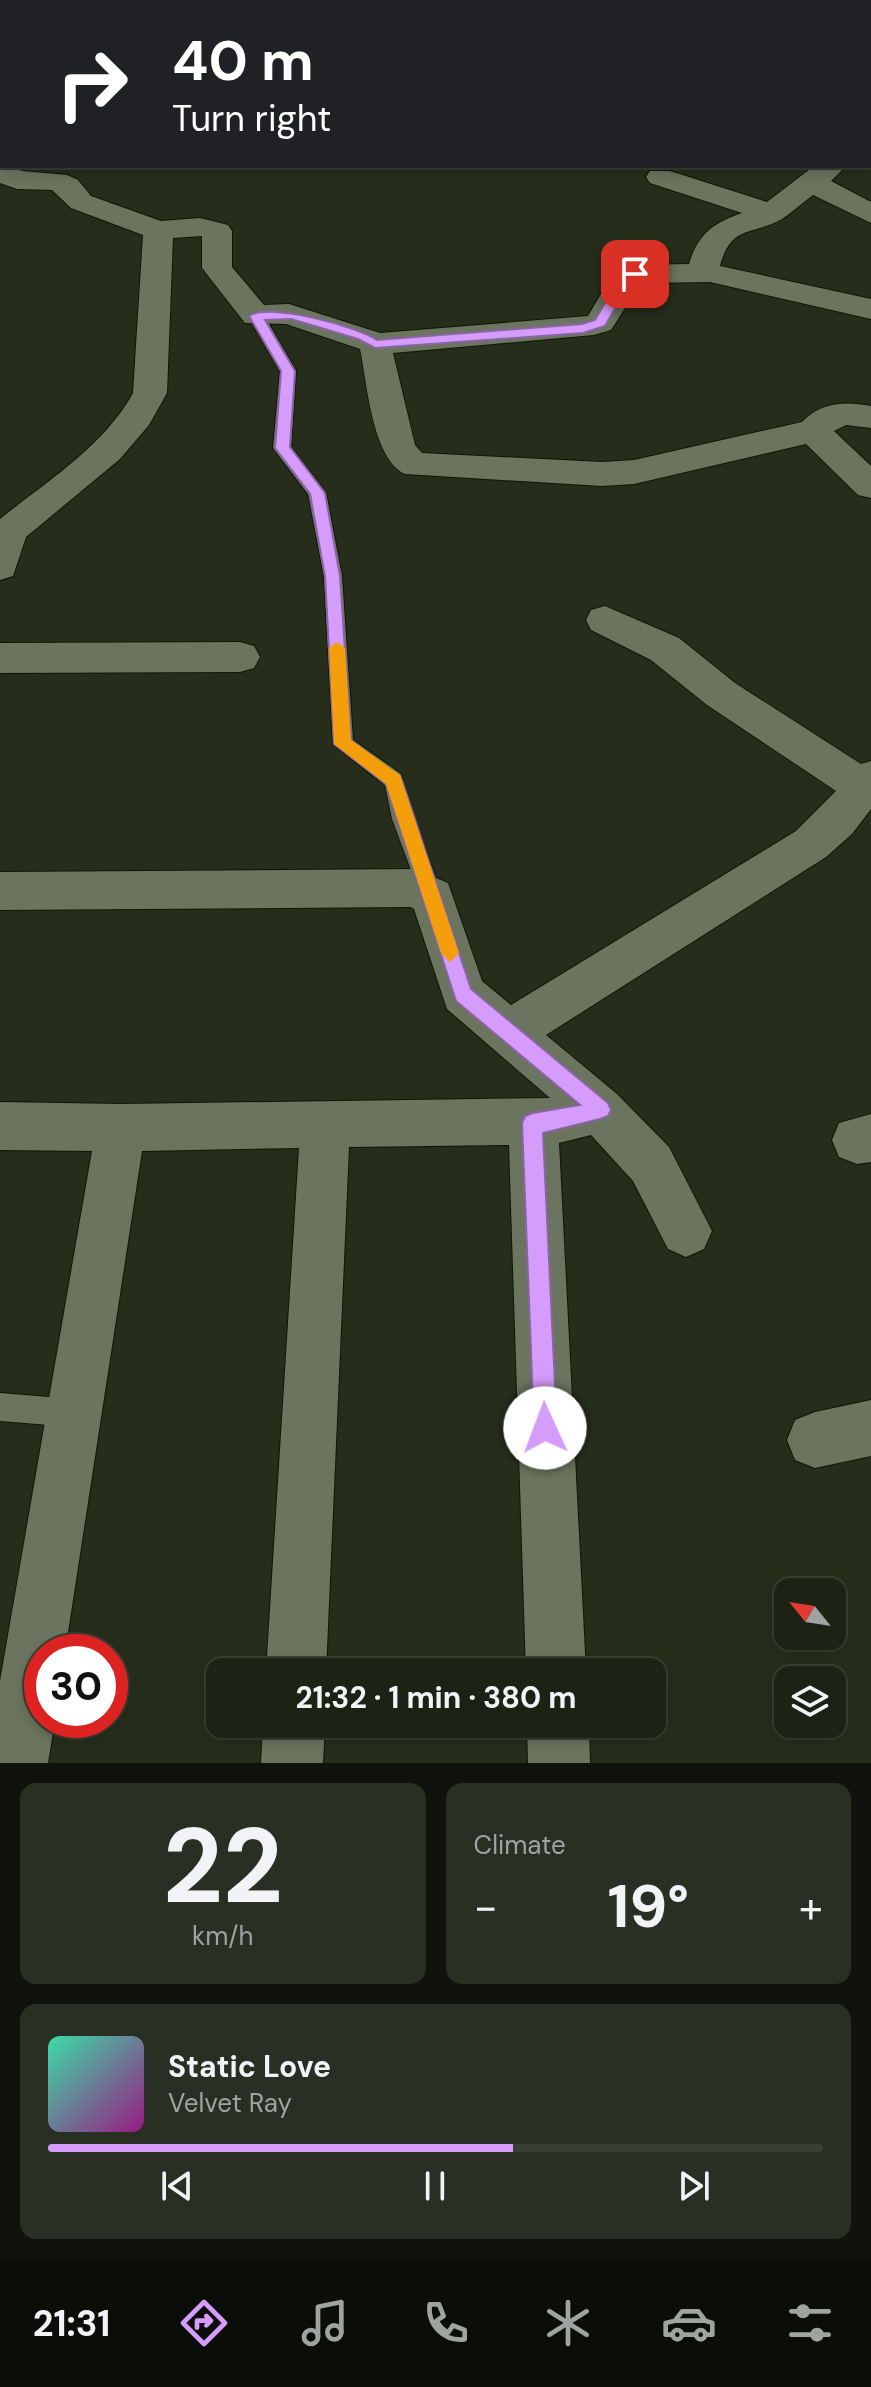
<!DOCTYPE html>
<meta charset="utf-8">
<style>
body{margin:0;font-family:"DM Sans",sans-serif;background:#292f22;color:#f1f3f6;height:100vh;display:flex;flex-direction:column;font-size:30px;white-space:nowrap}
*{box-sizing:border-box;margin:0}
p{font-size:26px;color:#a0a4a0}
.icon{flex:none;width:44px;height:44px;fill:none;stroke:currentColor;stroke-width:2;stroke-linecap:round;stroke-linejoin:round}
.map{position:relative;height:1763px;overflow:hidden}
.side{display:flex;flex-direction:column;gap:20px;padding:20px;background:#0f130b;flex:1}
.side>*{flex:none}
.hud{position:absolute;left:0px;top:0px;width:872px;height:168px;box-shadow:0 4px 12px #0003,0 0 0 2px #3a3f34;background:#202124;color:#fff;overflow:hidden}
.needle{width:52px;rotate:300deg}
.buttons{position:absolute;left:774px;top:1578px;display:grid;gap:16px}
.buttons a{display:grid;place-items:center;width:72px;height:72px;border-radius:16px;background:#1c2214;box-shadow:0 4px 12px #0003,0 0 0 2px #3a3f34;font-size:40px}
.speed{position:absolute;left:24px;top:1634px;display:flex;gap:16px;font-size:40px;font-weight:700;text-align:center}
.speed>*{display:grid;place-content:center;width:104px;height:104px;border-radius:50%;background:#1c2214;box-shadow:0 4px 12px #0003,0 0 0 2px #3a3f34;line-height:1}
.speed .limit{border:12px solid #d22;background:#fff;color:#111}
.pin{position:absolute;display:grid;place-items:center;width:68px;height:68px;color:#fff;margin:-34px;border-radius:16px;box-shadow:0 4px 12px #0006}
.me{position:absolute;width:88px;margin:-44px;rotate:358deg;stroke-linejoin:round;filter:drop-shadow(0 0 6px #0008)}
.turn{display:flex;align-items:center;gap:28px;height:168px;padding:0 40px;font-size:36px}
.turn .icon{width:104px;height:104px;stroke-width:2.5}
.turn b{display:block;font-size:56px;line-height:68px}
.big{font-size:60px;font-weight:700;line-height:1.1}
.side .tile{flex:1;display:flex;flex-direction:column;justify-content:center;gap:12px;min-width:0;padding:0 28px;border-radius:16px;background:#292f22}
.side .dial{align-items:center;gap:0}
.dial b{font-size:104px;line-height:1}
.song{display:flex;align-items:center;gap:24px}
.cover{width:96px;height:96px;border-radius:12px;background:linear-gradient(135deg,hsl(160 70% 55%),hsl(310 70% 35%))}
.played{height:8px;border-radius:4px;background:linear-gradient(90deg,#d59cfb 60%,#3a3f34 60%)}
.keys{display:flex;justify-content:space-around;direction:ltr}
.heat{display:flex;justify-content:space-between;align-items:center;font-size:44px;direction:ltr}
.side .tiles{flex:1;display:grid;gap:20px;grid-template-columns:1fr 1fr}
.tile:last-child{grid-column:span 2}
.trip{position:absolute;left:206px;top:1658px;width:460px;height:80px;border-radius:16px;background:#1c2214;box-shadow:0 4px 12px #0003,0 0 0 2px #3a3f34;font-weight:700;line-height:80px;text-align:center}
.menu{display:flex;height:128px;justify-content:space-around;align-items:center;background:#0b0e08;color:#a0a4a0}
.menu .icon{width:56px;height:56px}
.menu .current{color:#d59cfb}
.menu b{font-size:36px;color:#f1f3f6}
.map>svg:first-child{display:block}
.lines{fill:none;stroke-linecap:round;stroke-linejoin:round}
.stream{stroke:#4f6b21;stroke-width:7}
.building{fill:#6c4f7e;stroke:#81698f;stroke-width:2}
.lane-casing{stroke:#0f1605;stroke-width:2}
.street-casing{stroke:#0f1605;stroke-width:2}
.primary-casing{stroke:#0f1605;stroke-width:2}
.lane{fill:#6a745e;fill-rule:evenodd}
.street{fill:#6a745e;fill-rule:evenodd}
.primary{fill:#728658;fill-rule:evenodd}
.route{fill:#d59cfb;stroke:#8a65a3;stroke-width:2}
.slow{fill:#f59e0b}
</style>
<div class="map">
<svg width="871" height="1763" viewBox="0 0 871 1763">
<rect width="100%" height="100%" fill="#262e1b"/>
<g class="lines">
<polyline class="stream" points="0,169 33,166"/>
</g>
<polygon class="building" points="785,0 831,0 830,2 792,2"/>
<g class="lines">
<g class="lane-casing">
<g id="lane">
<polygon points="256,311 262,312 296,371 291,447 326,493 342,576 353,740 401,774 414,819 443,897 440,904 432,907 424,904 421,897 392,819 385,785 333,744 324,576 308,494 273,448 280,371 248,316"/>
<polygon points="0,1393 74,1399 84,1403 88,1413 84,1423 74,1427 0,1421"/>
</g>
</g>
<g class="street-casing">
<g id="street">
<polygon points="231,0 257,0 229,2"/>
<polygon points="329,0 360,0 362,2 331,2"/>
<polygon points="843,0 869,0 841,2"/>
<path d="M 0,163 L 22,171 L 67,175 L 78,180 L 91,196 L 161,221 L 200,218 L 228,225 L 232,231 L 232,267 L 264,305 L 289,304 L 380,333 L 588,316 L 614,272 L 635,265 L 689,264 C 698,234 713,223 742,213 L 650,183 L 646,177 L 650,171 L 670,171 L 767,202 L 814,166 L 846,166 L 831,181 L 871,202 L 871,223 L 813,195 C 803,202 793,212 782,219 C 752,236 731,224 720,266 L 871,299 L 871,319 L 710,282 L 641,283 L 611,330 L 594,335 L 393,353 L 415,445 L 422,453 L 602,462 L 634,460 L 802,422 C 821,402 845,401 871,406 L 871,428 L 846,425 L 834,431 L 871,466 L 871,498 L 858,495 L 806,444 L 634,484 L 602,486 L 405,474 C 372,459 367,382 360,349 L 286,324 L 245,323 L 202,268 L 202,236 L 173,238 L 167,393 L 149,425 L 120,459 L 26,537 L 13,576 L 0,580 L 0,519 C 47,481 103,447 133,393 L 143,235 L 71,208 L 52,190 L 17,189 L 0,183 Z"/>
<polygon points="605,606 679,638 735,683 861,764 871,761 871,809 852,834 826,857 546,1035 617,1094 669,1147 712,1231 704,1249 686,1257 668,1249 633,1181 591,1135 559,1143 586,1672 526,1672 509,1145 349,1147 326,1672 266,1672 299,1148 142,1151 65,1652 42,1652 42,1720 55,1720 48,1763 0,1763 0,1681 92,1151 0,1150 0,1102 121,1104 550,1098 447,1009 414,909 410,907 0,910 0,872 415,869 448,883 482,981 511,1005 796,831 836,791 707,705 651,660 591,630 586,620 591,610"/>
<polygon points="240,642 254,646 260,657 254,668 240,672 0,673 0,643"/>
<polygon points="871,1114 871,1162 857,1164 839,1157 832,1140 839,1123"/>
<polygon points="871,1400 871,1456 815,1468 795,1460 787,1440 795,1420 815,1412"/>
<polygon points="263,1724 325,1724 323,1763 261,1763"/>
<polygon points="527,1724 589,1724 590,1763 528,1763"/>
</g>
</g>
<g class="primary-casing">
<g id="primary">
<polygon points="56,0 85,0 54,2"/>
<polygon points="2,21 2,37 0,38 0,22"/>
</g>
</g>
<use href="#lane" class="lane"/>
<use href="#street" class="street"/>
<use href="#primary" class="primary"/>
</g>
<path class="route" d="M 635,270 L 642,274 L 630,282 L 605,326 L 583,333 L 375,348 L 358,339 L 291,319 L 265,320 L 295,371 L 290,447 L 325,493 L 340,576 L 351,740 L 402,780 L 471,989 L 608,1103 L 611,1110 L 608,1116 L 600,1119 L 543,1133 L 557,1428 L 554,1436 L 545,1439 L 537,1436 L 534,1428 L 522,1123 L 525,1116 L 533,1113 L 580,1105 L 456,1001 L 386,784 L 334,744 L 325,576 L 310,494 L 275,448 L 281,371 L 249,316 C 268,302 359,327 377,340 L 582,324 L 595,320 L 621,277 Z"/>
<polygon class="slow" points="337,642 345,648 351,740 400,775 459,953 450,962 441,953 386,784 334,744 329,648"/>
</svg>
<div class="buttons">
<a><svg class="needle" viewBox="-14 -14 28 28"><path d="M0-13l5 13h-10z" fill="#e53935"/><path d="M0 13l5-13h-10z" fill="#a0a4a0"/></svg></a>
<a><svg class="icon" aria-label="layers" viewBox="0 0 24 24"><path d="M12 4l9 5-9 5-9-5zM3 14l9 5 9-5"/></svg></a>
</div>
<div class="speed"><div class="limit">30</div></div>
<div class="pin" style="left:635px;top:274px;background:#d93025"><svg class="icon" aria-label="arrive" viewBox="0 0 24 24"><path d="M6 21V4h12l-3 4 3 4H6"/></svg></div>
<svg class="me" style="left:545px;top:1428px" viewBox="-20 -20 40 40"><circle r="19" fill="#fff"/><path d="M0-13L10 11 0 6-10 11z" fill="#d59cfb"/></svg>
<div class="trip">21:32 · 1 min · 380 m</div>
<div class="hud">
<div class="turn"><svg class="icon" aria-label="right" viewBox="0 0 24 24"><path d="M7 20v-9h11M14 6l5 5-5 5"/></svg><div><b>40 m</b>Turn right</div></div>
</div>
</div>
<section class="side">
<div class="tiles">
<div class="tile dial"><b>22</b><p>km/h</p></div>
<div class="tile"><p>Climate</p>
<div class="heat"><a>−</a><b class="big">19°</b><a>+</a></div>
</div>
<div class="tile">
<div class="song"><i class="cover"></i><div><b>Static Love</b><p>Velvet Ray</p></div></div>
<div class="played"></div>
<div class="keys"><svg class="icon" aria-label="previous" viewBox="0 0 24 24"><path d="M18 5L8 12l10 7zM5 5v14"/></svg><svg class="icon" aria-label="pause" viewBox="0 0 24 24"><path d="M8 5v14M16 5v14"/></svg><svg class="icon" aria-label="next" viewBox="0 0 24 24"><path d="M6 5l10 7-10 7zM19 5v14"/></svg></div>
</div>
</div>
</section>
<nav class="menu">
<b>21:31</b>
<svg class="icon current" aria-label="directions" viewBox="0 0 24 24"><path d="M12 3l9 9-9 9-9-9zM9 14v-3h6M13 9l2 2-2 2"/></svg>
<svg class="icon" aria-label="music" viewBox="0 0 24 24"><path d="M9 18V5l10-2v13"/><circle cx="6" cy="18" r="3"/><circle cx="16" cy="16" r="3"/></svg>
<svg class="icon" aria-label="phone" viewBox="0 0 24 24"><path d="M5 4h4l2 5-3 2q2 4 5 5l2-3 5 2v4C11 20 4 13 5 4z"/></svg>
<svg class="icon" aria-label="climate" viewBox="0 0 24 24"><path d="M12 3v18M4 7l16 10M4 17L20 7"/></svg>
<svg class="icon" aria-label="car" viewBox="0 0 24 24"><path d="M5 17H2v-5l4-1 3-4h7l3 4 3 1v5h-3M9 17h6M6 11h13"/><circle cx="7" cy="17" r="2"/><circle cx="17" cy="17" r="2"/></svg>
<svg class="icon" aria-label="filters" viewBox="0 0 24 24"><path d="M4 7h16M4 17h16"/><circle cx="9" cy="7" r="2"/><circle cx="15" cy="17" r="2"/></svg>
</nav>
